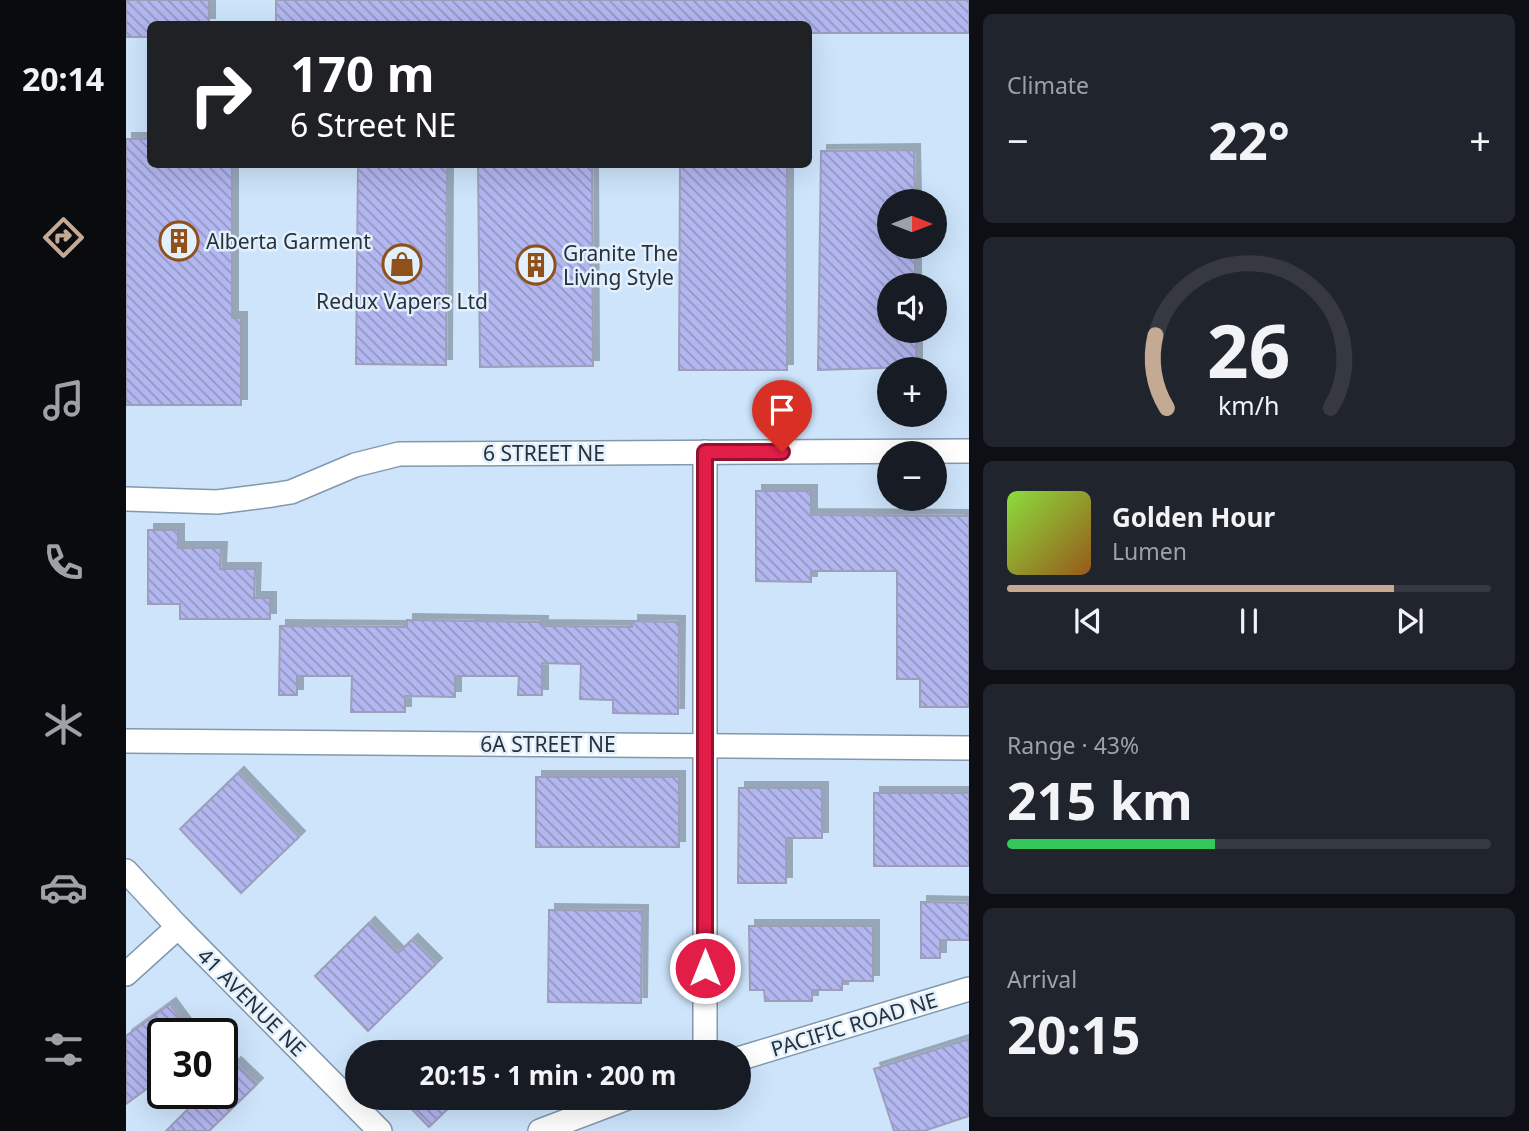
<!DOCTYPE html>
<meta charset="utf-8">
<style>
body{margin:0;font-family:"Noto Sans",sans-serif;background:#20242c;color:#f1f3f6;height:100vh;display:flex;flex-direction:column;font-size:26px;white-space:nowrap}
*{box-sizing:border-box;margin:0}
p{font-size:23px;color:#9ea1a6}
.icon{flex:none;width:38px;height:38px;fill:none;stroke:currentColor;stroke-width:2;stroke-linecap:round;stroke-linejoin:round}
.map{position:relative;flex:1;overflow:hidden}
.details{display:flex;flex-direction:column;gap:14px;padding:14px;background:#0d0f14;width:560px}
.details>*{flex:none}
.hud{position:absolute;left:21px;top:21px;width:665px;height:147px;border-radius:10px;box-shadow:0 7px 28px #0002;background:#202124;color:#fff;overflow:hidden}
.needle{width:46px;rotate:90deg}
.fabs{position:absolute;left:751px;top:189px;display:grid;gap:14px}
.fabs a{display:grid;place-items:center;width:70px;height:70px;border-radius:50%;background:#171b24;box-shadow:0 7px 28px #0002;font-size:35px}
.speed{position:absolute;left:21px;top:1018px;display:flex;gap:14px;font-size:35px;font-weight:700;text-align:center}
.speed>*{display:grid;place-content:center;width:91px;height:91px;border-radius:50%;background:#171b24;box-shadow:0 7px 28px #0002;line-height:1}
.speed .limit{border:4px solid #111;border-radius:10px;background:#fff;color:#111}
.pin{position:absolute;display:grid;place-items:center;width:60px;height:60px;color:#fff;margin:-72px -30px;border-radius:50% 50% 50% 0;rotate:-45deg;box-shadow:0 0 7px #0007}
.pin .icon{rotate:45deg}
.me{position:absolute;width:77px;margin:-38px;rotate:0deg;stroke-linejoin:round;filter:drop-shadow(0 0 5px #0008)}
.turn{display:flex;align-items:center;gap:24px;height:147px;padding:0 28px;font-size:32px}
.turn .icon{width:91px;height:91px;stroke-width:2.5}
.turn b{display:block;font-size:49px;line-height:60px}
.big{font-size:52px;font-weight:700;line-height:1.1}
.details .tile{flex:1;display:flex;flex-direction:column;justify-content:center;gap:10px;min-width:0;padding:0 24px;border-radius:10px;background:#20242c}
.details .dial{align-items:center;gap:0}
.dial svg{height:182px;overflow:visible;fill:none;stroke:#363941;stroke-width:7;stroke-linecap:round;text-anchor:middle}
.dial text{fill:#f1f3f6;stroke:none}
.song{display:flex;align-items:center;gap:21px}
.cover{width:84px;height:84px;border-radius:10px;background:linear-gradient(135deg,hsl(90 70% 55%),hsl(30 70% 35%))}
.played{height:7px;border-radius:4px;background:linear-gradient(90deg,#c5aa93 80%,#363941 80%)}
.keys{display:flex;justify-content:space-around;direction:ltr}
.heat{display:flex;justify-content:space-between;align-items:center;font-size:38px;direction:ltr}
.charge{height:10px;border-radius:5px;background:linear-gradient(90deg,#34c759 43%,#363941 0)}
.trip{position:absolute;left:219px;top:1040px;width:406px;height:70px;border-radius:35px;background:#171b24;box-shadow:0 7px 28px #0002;font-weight:700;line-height:70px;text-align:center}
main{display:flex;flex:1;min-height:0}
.tabs{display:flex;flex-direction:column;width:126px;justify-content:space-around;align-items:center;background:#090b0e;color:#9ea1a6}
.tabs .icon{width:49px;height:49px}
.tabs .active{color:#c5aa93}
.tabs b{font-size:32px;color:#f1f3f6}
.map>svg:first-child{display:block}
.building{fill:url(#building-back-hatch);stroke:#9d9fba;stroke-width:2;filter:url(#shadow)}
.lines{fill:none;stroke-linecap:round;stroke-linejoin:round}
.minor-casing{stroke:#8298ac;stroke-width:26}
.minor{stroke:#fff;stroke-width:23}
.route-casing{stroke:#92132f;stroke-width:18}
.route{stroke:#e11d48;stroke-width:12}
.labels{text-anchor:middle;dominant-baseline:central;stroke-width:5;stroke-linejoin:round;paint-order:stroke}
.poi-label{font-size:21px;fill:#28313a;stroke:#e2f0fe;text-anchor:start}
.street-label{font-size:21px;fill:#28313a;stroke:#e2f0fe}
</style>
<main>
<nav class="tabs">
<b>20:14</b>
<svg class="icon active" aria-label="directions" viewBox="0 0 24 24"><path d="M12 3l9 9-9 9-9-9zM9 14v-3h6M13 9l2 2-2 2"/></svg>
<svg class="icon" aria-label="music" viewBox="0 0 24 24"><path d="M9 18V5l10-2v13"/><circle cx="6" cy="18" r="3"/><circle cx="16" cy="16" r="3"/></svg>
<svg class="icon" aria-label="phone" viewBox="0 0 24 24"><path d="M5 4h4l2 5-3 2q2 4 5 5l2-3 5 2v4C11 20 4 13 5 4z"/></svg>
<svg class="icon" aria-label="climate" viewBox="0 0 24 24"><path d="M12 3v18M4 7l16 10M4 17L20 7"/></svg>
<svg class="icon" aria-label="car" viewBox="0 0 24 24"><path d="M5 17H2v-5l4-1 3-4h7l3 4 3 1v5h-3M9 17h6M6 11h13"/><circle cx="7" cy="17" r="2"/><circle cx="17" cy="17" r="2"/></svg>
<svg class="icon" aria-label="filters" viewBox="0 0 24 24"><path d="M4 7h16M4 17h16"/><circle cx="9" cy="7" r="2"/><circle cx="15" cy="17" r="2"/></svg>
</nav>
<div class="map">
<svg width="843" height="1131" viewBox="0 0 843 1131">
<defs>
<pattern id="building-back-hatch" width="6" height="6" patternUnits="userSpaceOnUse" patternTransform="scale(1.75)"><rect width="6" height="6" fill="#b3b7f0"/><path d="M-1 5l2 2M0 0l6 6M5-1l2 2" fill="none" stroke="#9295c3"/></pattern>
<filter id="shadow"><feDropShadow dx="6" dy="-6" stdDeviation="0" flood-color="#0004"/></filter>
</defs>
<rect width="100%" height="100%" fill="#cde4fb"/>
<g class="building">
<polygon points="0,0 83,0 83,24 24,24 24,37 0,37"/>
<polygon points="150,0 843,0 843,33 682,33 682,24 150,24"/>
<polygon points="0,139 24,139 24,164 106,164 106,318 115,318 115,405 0,405"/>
<polygon points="788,150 789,201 763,201 763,247 789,247 789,285 763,285 763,331 790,331 790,367 692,370 695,151"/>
<polygon points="232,164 321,164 320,365 230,364"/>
<polygon points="352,164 466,164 467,366 354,367"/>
<polygon points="554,164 661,164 661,370 553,370"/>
<polygon points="630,491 685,491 685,515 843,516 843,707 794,707 794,679 771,679 771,571 685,571 685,582 630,581"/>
<polygon points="22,530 52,530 52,548 95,548 94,569 129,569 128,598 144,598 144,619 54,619 54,604 22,604"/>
<polygon points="281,620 416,622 416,626 506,627 506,621 553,622 552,714 487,713 487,700 454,699 455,664 416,663 416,695 392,695 393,676 329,676 329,697 279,696 279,712 225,712 226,676 171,676 171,695 153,695 154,626 281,627"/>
<polygon points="112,773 173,837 115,893 54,829"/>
<rect x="410" y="777" width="143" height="70"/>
<polygon points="613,788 696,788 696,838 660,838 660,883 612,883"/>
<rect x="748" y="793" width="95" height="73"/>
<polygon points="795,902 843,903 843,940 814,940 814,958 795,958"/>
<polygon points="423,910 516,911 515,1003 422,1002"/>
<polygon points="243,923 272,953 286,940 310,964 242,1031 189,976"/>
<polygon points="623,926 747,926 747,981 716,981 716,990 686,990 686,1001 639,1001 638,990 624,990"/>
<polygon points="44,1004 66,1034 37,1034 37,1077 0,1104 0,1036"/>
<polygon points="843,1039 843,1116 798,1131 768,1131 748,1069"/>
<polygon points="109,1063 131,1084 83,1131 40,1131 77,1094 96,1094 96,1075"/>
<polygon points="274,1097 334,1097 303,1127"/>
</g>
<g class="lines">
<g class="minor-casing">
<g id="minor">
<polyline points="0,499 91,502 146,495 165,492 229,465 273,454 843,451"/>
<polyline points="0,741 843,748"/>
<polyline points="0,871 52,927 254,1131"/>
<polyline points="0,974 52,927"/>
<polyline points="579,1052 579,452"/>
<polyline points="612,1059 843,989"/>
<polyline points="414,1131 504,1097"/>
</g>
</g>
<use href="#minor" class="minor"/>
</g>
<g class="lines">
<g class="route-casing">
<polyline id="route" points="579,968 579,452 656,452"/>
</g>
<use href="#route" class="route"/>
</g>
<defs>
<g id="building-ring" transform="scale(2.0125)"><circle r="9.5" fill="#e2f0fe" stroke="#905019" stroke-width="1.5"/><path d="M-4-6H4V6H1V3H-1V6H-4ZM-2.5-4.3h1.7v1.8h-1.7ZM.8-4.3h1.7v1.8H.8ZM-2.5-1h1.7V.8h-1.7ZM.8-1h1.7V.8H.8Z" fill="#905019"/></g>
<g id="shop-ring" transform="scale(2.0125)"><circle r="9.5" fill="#e2f0fe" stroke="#905019" stroke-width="1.5"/><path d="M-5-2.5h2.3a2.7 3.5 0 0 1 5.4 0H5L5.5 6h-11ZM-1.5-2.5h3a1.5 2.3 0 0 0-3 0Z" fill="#905019"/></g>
</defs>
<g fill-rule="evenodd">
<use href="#building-ring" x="53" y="241"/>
<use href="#shop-ring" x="276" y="264"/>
<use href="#building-ring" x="410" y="265"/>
</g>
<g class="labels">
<g class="poi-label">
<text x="80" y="241">Alberta Garment</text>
<text x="437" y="253">Granite The<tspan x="437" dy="24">Living Style</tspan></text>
<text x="276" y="301" text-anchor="middle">Redux Vapers Ltd</text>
</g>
<g class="street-label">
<text x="418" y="453">6 STREET NE</text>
<text x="422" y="744">6A STREET NE</text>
<text transform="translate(126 1002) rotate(45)">41 AVENUE NE</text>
<text transform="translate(728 1024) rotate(-17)">PACIFIC ROAD NE</text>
</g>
</g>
</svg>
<div class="fabs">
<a><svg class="needle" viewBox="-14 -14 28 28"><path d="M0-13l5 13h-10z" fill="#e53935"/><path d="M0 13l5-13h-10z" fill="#9ea1a6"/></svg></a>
<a><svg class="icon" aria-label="sound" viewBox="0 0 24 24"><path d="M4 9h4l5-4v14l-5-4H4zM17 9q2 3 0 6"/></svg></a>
<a>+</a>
<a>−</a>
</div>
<div class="speed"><div class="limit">30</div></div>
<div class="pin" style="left:656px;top:452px;background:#d93025"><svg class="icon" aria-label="arrive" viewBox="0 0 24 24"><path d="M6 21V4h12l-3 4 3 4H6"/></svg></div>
<svg class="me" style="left:579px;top:968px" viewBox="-20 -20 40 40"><circle r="17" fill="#e11d48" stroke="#fff" stroke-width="3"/><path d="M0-11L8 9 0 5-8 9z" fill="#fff"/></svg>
<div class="trip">20:15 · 1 min · 200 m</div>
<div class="hud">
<div class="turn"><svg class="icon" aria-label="right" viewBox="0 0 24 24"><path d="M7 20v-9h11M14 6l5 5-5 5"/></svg><div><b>170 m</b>6 Street NE</div></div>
</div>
</div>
<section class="details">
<div class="tile"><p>Climate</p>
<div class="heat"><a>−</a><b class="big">22°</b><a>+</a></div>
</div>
<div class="tile dial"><svg viewBox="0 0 100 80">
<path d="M14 69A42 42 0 1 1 86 69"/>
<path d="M14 69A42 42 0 0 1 9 37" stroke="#c5aa93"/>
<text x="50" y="56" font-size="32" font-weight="700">26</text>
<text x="50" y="72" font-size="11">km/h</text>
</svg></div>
<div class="tile">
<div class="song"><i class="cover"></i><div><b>Golden Hour</b><p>Lumen</p></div></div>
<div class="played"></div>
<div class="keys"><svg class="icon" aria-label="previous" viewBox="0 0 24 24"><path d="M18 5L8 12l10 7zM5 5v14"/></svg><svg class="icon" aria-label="pause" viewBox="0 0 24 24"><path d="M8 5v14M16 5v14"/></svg><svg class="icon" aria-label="next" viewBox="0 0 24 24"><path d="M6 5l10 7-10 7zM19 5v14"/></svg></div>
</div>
<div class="tile"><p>Range · 43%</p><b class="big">215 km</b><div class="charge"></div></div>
<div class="tile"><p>Arrival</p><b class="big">20:15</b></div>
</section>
</main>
